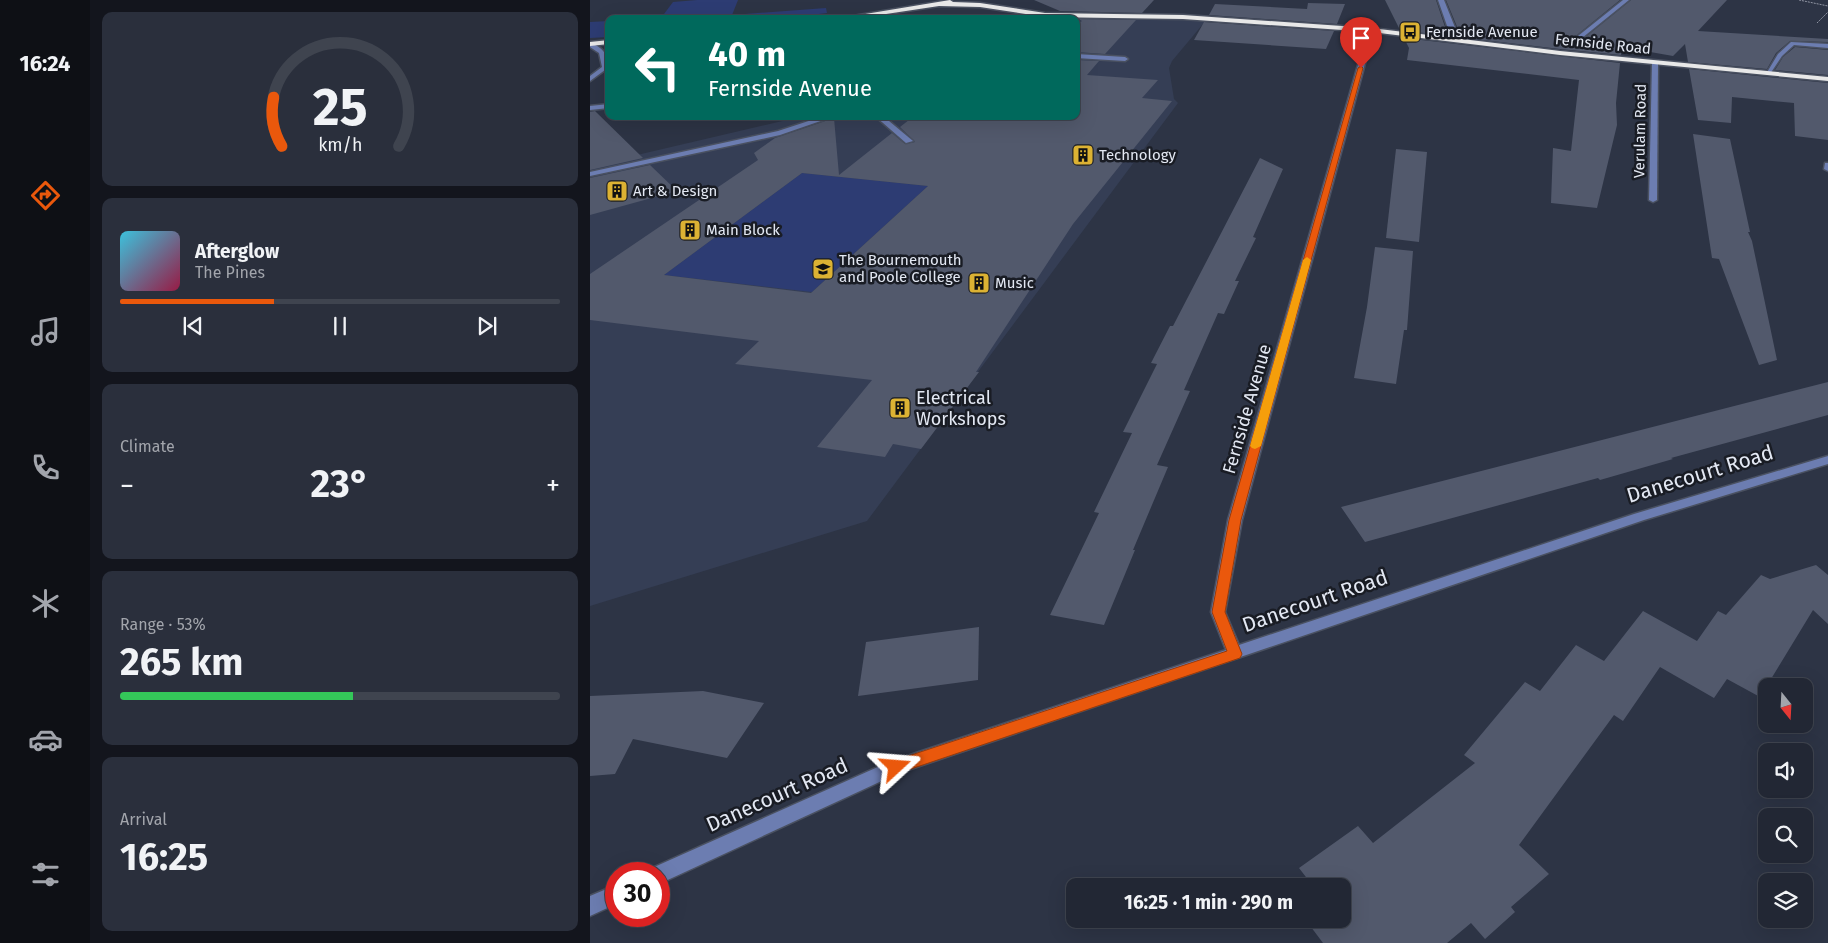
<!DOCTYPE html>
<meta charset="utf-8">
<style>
body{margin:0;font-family:"Fira Sans",sans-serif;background:#2a2f3c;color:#f1f3f6;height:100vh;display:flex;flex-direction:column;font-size:19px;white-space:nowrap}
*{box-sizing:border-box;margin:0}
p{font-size:16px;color:#a2a5ac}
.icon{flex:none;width:28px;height:28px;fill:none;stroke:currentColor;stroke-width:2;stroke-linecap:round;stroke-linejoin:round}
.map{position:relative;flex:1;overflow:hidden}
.drawer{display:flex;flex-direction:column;gap:12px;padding:12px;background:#13151d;width:500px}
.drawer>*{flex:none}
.banner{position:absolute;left:15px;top:15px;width:475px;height:105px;border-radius:10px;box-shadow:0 5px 20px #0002,0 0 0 1px #3f444f;background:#00695c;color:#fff;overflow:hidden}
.needle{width:32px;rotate:162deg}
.fabs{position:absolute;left:1168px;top:678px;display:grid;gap:10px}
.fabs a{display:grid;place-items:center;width:55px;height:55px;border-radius:10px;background:#222734;box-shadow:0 5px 20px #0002,0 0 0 1px #3f444f;font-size:25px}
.speed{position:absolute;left:15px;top:862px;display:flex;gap:10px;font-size:25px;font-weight:700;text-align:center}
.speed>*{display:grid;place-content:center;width:65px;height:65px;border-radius:50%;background:#222734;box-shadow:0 5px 20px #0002,0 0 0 1px #3f444f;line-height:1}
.speed .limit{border:8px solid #d22;background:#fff;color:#111}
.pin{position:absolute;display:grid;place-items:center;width:42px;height:42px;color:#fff;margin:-51px -21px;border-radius:50% 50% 50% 0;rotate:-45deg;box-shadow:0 0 5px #0007}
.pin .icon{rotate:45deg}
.me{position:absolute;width:55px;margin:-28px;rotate:71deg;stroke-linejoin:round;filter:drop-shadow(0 0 4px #0008)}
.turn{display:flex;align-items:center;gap:18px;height:105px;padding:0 20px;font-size:22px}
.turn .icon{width:65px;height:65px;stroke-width:2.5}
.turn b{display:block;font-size:35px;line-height:42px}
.big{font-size:38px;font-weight:700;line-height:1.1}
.drawer .widget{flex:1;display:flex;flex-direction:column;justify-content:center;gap:8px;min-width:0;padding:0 18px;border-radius:10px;background:#2a2f3c}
.drawer .dial{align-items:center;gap:0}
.dial svg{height:130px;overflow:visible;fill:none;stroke:#3f444f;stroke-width:7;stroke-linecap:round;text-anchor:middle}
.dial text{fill:#f1f3f6;stroke:none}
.song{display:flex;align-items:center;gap:15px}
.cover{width:60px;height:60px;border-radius:8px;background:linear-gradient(135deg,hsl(190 70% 55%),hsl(340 70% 35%))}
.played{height:5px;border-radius:2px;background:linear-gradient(90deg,#ea580c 35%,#3f444f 35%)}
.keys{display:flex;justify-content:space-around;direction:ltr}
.heat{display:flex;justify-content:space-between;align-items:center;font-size:28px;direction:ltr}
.charge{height:8px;border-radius:4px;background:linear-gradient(90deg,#34c759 53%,#3f444f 0)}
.trip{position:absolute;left:476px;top:878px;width:285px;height:50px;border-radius:10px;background:#222734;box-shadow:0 5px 20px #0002,0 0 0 1px #3f444f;font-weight:700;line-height:50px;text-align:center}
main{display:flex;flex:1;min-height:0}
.tabs{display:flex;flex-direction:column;width:90px;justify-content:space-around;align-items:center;background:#0e1015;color:#a2a5ac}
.tabs .icon{width:35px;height:35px}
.tabs .active{color:#ea580c}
.tabs b{font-size:22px;color:#f1f3f6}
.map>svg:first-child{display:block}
.built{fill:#353e55}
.green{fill:#2d3c73}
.building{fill:#52596c;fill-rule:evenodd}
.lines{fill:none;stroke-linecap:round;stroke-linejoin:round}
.minor-casing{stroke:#4a5161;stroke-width:3}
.highway-casing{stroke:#4a5161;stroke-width:3}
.path{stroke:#9095a3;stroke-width:1;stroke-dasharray:2 1;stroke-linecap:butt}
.minor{fill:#6c7db1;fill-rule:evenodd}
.highway{fill:#e8e8e8;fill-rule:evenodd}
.route{fill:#ea580c;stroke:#983908}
.slow{fill:#f59e0b}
.labels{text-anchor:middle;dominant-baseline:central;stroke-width:5;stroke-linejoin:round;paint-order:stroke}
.far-poi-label{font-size:15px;fill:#e3e8f3;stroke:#191c24;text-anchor:start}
.far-street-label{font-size:15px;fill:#e3e8f3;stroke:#191c24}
.poi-label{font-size:18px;fill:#e3e8f3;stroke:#191c24;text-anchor:start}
.street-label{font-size:18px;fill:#e3e8f3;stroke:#191c24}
.near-street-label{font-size:21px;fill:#e3e8f3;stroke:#191c24}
</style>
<main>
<nav class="tabs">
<b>16:24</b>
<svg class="icon active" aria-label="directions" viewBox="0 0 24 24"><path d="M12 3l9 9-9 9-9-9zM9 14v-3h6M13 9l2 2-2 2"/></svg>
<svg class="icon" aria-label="music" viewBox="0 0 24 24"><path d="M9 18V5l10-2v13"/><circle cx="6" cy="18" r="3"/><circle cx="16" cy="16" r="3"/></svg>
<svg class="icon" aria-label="phone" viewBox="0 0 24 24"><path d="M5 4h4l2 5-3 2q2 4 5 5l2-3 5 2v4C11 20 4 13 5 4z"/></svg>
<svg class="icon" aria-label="climate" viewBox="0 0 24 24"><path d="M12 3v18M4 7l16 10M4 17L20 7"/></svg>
<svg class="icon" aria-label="car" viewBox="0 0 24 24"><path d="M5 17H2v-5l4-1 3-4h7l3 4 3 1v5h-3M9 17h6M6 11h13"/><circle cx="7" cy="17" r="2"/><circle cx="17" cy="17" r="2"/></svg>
<svg class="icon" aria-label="filters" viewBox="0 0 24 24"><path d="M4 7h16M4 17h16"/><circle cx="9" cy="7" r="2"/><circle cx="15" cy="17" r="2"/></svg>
</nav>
<section class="drawer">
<div class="widget dial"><svg viewBox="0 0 100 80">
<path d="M14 69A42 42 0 1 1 86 69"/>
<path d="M14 69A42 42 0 0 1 9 39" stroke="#ea580c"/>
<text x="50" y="56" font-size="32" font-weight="700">25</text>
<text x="50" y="72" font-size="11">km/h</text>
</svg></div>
<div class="widget">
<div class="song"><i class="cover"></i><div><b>Afterglow</b><p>The Pines</p></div></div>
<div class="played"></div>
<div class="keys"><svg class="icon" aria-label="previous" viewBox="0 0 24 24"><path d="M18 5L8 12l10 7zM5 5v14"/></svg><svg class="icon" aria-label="pause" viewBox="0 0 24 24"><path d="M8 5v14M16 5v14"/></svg><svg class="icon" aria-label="next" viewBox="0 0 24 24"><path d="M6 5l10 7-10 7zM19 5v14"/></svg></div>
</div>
<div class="widget"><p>Climate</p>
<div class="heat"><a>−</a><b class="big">23°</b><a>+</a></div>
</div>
<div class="widget"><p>Range · 53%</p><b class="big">265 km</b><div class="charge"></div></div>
<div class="widget"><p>Arrival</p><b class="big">16:25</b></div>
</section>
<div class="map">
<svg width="1238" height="943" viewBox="0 0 1238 943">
<rect width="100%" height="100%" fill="#2d3445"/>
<polygon class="built" points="455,15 618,18 582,61 579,68 584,99 588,103 277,521 0,606 0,166 214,116 486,116 486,19 411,19"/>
<g class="green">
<polygon points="107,0 148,0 142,15 236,8 237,13 188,19 56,19 71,18 83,2"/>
<polygon points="19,21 19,37 0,38 0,22"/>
<polygon points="212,173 338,186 222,292 74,275"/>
</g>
<g class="building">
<polygon points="444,0 564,0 552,13 470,11"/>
<polygon points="795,0 846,0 858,36 810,30"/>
<polygon points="856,0 1030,0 987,35 988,40 993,39 1041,0 1137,0 1108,31 1238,39 1238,42 1200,41 1186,53 1177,69 1098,62 1095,44 1083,56 1032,47 1031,55 970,49 868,37 868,29"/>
<polygon points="718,3 755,4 747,24 619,15 625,4 717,9"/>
<polygon points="489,19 546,20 515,54 486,52 486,25 492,21"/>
<polygon points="614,22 744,31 736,49 604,40"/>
<polygon points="814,38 1030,63 1026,103 1027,125 1007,208 961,203 963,148 981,151 989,80 817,60 819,48"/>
<polygon points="1205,47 1238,50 1238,75 1185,70 1193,57"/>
<path d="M 486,60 L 509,61 L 497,75 L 568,80 L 552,98 L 582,101 L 483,224 L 386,372 L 389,372 L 331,449 L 303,444 L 295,457 L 227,447 L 282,380 L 145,364 L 169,341 L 0,320 L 0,274 L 168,160 L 164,153 L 185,138 L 244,118 L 249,175 L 302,133 L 315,144 L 325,142 L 310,127 L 324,116 L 486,116 ZM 212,173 L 338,186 L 221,293 L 74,275 Z"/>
<polygon points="1099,69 1238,83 1238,140 1205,136 1204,103 1142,97 1141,123 1108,120"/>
<polygon points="5,111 53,158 0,170 0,112"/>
<polygon points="1103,134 1140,139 1160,232 1158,232 1162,241 1187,360 1169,365 1129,259 1122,258"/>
<polygon points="806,149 837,152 829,242 796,238"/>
<polygon points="670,158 693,169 663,237 666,238 645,281 649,281 634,314 628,313 594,390 600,391 567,465 578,467 543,550 545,550 514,625 460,615 509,513 504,512 542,433 533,432 567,364 561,363 580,326 583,326"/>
<polygon points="60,165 87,191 0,215 0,178"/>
<polygon points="785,247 823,251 817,330 814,330 806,384 764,378 777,307"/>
<polygon points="1238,382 1238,415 1081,458 1083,459 1010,480 1008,478 775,542 751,507"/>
<polygon points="1226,565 1238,575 1238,624 1223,610 1170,697 1137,679 1124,698 1070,667 1033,721 1024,715 929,845 959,874 921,907 925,912 895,939 881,923 857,943 733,943 715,919 752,919 752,886 712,886 719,881 709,868 768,826 783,843 885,763 874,755 935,682 950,691 986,645 1014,661 1053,611 1107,641 1128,611 1136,615 1171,575 1180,579"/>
<polygon points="389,627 388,680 268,696 276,642"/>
<polygon points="113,691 174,703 137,758 43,739 25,774 0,776 0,696"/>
</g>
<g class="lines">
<g class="minor-casing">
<g id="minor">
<polygon points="848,0 854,0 866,30 867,41 862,40"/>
<polygon points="1033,0 1039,0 992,38 988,38 988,36"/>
<polygon points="457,14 455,17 408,19 411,17"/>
<polygon points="781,28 784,30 652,520 635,612 649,645 1044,514 1238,456 1238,464 1054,520 309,773 69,884 69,874 60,874 62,868 299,762 636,650 621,612 638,520 778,30"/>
<polygon points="1201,42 1238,44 1238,48 1204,45 1192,56 1180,74 1176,74 1188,54"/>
<path d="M 0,43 C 12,46 19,56 19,67 L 0,81 L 0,76 L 12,67 L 9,53 L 0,47 Z"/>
<polygon points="486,54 535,57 538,59 535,61 486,58"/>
<polygon points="1065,61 1068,63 1067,200 1063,202 1059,200 1062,63"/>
<polygon points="19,104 19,108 0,110 0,106"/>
<polygon points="234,116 245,116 190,135 0,176 0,172 188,131"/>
<polygon points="285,116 293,116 323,141 316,143"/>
<polygon points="1235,163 1238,163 1238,171 1234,169"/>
<polygon points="26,885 26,904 0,916 0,896"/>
</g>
</g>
<g class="highway-casing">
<g id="highway">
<polygon points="360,0 363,2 390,3 455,13 593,15 781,28 970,51 1238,77 1238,81 970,55 781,32 593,19 455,17 390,7 349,6 263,19 245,19"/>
<polygon points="19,40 19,44 0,46 0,42"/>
</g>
</g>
<g class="path">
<polyline points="1209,0 1238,6"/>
<polyline points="1227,23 1238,12"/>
</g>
<use href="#minor" class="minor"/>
<use href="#highway" class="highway"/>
</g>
<polygon class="route" points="771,66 773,68 651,520 635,612 652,654 650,658 306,774 300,772 298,767 300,762 306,760 637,651 622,612 639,520 768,68"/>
<polygon class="slow" points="717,257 721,260 671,446 665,449 662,448 660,446 713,260"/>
<defs>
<g id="bus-square" transform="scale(1.125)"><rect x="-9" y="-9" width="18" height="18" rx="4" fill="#dcb233" stroke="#191c24"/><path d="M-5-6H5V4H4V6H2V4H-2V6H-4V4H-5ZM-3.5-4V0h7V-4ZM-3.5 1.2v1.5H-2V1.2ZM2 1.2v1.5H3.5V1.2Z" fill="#111"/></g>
<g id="building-square" transform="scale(1.125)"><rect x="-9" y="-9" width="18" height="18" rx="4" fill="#dcb233" stroke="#191c24"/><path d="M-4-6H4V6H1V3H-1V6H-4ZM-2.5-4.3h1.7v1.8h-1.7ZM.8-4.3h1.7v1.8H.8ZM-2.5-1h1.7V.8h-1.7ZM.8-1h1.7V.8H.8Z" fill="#111"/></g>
<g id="university-square" transform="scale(1.125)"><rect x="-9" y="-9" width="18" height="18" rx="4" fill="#dcb233" stroke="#191c24"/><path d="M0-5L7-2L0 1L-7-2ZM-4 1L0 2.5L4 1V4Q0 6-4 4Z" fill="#111"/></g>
</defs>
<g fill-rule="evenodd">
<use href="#bus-square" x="820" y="32"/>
<use href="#building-square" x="493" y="155"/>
<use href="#building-square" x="27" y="191"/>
<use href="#building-square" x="100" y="230"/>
<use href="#university-square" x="233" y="269"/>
<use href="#building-square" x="389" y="283"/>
<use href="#building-square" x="310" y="408"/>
</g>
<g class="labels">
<g class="far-poi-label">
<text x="836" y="32">Fernside Avenue</text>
<text x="509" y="155">Technology</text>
<text x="43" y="191">Art &amp; Design</text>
<text x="116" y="230">Main Block</text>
<text x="249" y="260">The Bournemouth<tspan x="249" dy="17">and Poole College</tspan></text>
<text x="405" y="283">Music</text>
</g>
<g class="far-street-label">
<text transform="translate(1013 44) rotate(6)">Fernside Road</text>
<text transform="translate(1050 131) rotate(-89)">Verulam Road</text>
</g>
<g class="poi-label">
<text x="326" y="398">Electrical<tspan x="326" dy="21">Workshops</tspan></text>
</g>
<g class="street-label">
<text transform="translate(657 409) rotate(-74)">Fernside Avenue</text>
</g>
<g class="near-street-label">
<text transform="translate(1110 474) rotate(-17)">Danecourt Road</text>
<text transform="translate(725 601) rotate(-19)">Danecourt Road</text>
<text transform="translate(187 795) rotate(-24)">Danecourt Road</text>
</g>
</g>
</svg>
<div class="fabs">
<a><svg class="needle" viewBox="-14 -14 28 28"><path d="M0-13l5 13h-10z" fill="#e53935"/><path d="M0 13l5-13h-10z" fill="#a2a5ac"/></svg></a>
<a><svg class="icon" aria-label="sound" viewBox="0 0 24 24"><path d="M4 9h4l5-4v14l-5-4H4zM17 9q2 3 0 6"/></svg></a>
<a><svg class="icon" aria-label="search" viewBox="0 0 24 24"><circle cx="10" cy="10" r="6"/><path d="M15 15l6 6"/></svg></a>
<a><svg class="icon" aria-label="layers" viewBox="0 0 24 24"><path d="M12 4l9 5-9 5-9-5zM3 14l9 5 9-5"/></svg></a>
</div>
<div class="speed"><div class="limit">30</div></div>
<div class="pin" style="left:771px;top:68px;background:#d93025"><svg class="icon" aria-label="arrive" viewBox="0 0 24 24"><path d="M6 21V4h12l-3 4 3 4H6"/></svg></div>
<svg class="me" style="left:306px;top:767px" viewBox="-20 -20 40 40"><path d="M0-17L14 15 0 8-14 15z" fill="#ea580c" stroke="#fff" stroke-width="4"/></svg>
<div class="trip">16:25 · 1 min · 290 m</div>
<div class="banner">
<div class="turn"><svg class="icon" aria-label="left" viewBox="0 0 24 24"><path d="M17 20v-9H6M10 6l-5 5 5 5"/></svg><div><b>40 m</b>Fernside Avenue</div></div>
</div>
</div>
</main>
